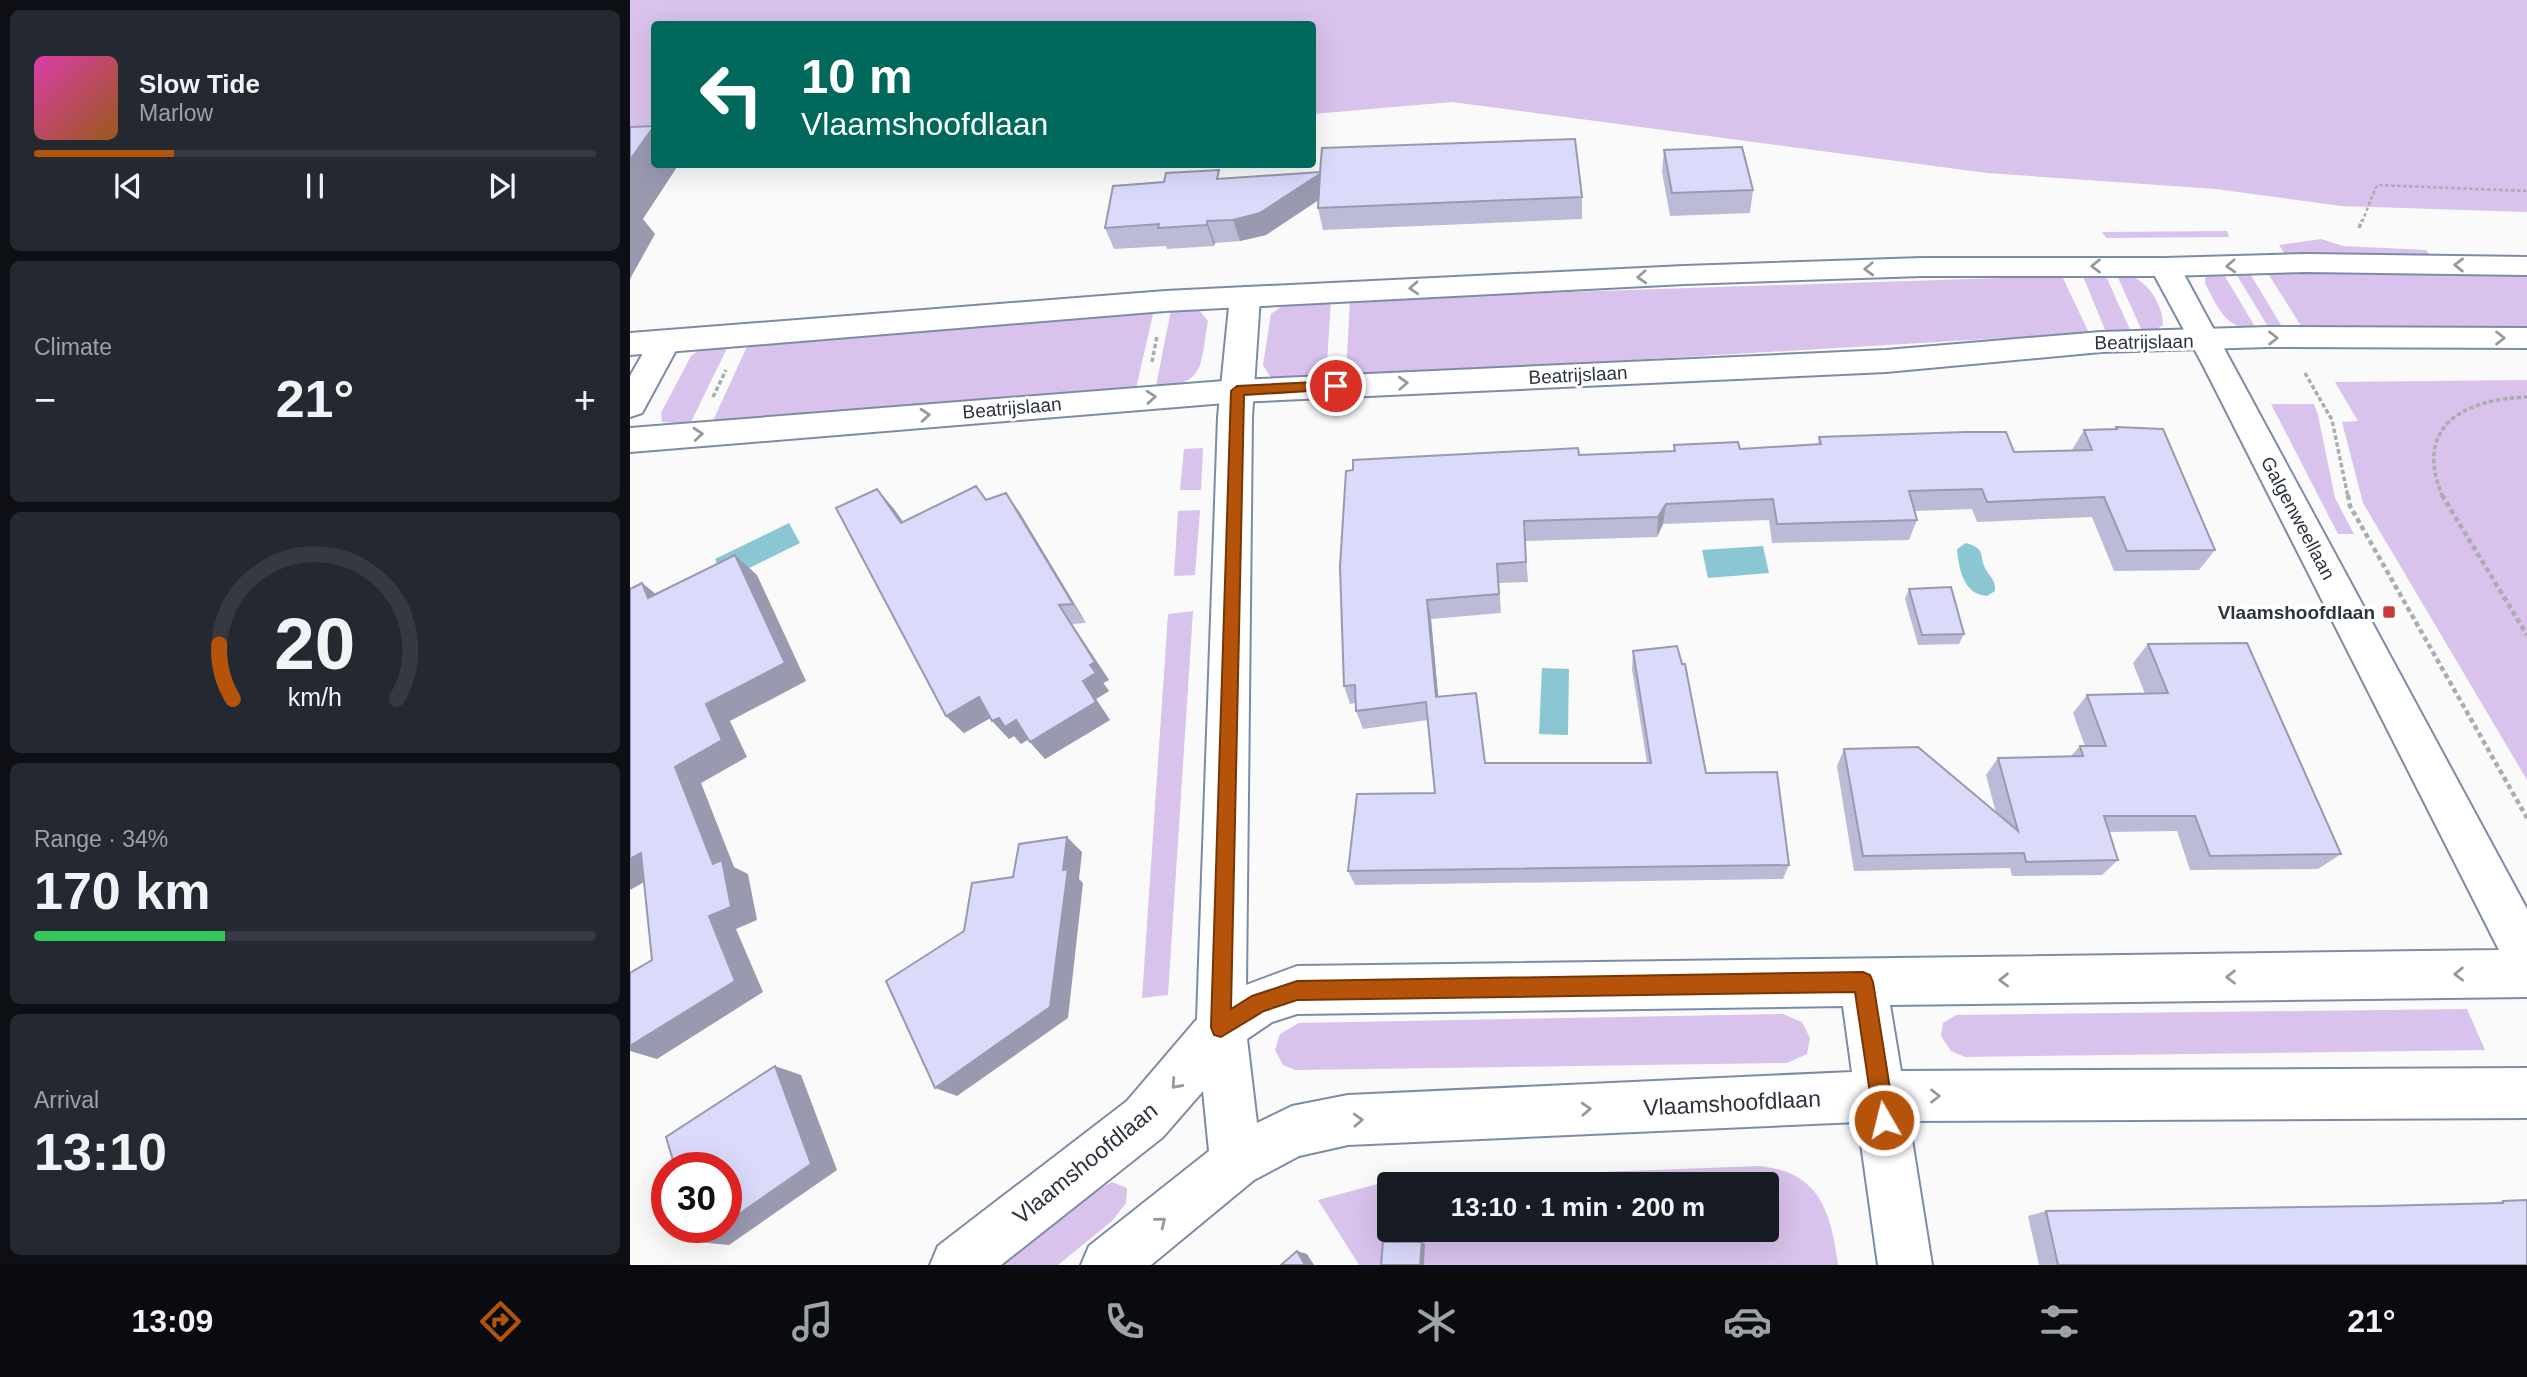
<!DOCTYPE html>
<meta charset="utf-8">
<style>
body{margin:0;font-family:Helvetica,sans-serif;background:#242831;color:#f1f3f6;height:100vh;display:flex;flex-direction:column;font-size:26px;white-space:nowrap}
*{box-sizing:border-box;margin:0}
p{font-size:23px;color:#9ea1a6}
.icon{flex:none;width:38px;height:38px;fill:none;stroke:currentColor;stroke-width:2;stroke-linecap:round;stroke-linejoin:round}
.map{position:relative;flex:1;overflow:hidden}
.sheet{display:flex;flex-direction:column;gap:10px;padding:10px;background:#0d0f14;width:630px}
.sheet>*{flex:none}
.hud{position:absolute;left:21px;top:21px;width:665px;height:147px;border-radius:7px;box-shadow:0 7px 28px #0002;background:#00695c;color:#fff;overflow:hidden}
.speed{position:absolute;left:21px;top:1152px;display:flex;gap:14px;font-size:35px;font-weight:700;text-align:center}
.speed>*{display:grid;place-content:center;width:91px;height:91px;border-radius:50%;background:#171b24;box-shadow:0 7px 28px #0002;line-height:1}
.speed .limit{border:10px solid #d22;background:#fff;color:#111}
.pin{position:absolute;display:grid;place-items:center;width:60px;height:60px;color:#fff;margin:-30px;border:4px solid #fff;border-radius:50%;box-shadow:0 2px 7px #0007}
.me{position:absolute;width:77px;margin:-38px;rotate:352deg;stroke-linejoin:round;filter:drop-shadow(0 0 5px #0008)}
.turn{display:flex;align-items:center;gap:24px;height:147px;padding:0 35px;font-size:32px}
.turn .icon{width:91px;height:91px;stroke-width:2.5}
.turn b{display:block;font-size:49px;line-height:60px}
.big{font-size:52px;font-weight:700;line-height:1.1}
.sheet .widget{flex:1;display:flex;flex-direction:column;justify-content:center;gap:10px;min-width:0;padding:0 24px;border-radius:10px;background:#242831}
.sheet .dial{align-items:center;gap:0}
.dial svg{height:182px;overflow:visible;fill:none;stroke:#363941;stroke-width:7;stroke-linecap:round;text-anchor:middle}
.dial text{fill:#f1f3f6;stroke:none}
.song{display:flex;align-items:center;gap:21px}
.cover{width:84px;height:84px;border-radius:10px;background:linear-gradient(135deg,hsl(320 70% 55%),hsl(30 70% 35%))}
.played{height:7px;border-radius:4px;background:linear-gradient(90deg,#b45309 25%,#363941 25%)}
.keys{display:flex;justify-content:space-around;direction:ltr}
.heat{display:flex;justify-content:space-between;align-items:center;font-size:38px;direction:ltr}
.charge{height:10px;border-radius:5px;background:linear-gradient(90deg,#34c759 34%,#363941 0)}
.trip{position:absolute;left:747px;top:1172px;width:402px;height:70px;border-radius:7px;background:#171b24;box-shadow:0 7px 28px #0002;font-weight:700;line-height:70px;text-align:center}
.menu{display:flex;height:112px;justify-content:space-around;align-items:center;background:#090b0e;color:#9ea1a6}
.menu .icon{width:49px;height:49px}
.menu .current{color:#b45309}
.menu b{font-size:32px;color:#f1f3f6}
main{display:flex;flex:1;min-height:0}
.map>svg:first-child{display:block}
.green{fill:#d9c2eb;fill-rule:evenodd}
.water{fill:#8ac7d2}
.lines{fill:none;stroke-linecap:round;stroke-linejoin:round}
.street-casing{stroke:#7c8ca7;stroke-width:4}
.secondary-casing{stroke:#7c8ca7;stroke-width:4}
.path-far2{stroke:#a9acb0;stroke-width:2.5;stroke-dasharray:3.5 2.5;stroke-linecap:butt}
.path-far1{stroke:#a9acb0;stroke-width:3.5;stroke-dasharray:4.5 2.5;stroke-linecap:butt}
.path{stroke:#a9acb0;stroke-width:4.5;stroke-dasharray:5 3.5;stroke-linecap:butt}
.street{fill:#fff;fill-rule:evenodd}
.secondary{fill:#fff;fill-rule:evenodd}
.wall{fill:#bbbbd8}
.shaded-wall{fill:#9999b0}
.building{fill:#dadafb;stroke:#9999b0;stroke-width:2}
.oneway{stroke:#969a9f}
.route{fill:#b45309;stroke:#753606;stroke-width:2}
.poi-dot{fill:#c83939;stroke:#fff;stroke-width:2.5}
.labels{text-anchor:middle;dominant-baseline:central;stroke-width:6;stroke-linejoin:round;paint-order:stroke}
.street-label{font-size:19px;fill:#2d343f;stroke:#fff}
.poi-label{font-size:19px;font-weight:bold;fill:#2d343f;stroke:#fff;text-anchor:end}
.near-street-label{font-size:23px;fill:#2d343f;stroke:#fff}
</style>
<main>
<section class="sheet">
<div class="widget">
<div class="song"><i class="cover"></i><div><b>Slow Tide</b><p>Marlow</p></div></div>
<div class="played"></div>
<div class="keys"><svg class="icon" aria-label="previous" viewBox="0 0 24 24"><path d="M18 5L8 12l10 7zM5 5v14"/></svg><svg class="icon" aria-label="pause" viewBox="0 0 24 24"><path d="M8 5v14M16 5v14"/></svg><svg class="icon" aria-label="next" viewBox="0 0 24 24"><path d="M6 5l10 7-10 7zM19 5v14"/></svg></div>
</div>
<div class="widget"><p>Climate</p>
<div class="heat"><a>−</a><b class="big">21°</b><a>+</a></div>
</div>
<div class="widget dial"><svg viewBox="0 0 100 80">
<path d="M14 69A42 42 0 1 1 86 69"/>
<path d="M14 69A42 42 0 0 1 8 45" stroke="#b45309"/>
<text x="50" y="56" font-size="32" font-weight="700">20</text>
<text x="50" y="72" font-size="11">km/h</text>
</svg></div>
<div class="widget"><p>Range · 34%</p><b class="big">170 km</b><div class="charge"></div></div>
<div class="widget"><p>Arrival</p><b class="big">13:10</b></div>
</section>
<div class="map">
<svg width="1897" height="1265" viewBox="0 0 1897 1265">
<rect width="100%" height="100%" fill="#fafafa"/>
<g class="green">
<polygon points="0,0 1897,0 1897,212 1711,206 1586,189 1357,173 822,102 683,114 682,24 24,24 24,157 0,158"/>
<polygon points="1597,231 1599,237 1476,238 1472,232"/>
<polygon points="1691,239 1713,246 1796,250 1801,257 1656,256 1649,245"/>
<polygon points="1788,270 1897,274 1897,329 1673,329 1637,272"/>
<polygon points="1605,272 1619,272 1654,330 1640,330"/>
<path d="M 1486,273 C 1512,273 1532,299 1533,325 L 1527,329 L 1512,331 Z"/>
<path d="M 1582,273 L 1593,273 L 1627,330 C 1595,329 1588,308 1575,283 L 1575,278 Z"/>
<polygon points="1452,274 1475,274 1501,332 1476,332"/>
<polygon points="1432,276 1459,333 716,377 720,299"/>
<polygon points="701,300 696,378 641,378 633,365 641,314 656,303"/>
<path d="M 568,309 L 578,321 C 570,363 577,386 526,386 L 541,310 Z"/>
<polygon points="524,310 506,388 81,425 120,340"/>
<polygon points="100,342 60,424 32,422 31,413 61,356 74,346"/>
<polygon points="1897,380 1897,780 1733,503 1712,422 1728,421 1705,382"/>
<polygon points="1641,404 1684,404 1688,415 1705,498 1724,534 1708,534"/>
<polygon points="573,448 571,490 550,490 554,449"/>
<polygon points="570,510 565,575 544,576 548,511"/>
<polygon points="563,611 538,995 512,998 538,614"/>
<polygon points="1837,1009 1855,1050 1335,1057 1321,1051 1311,1036 1313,1023 1326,1015"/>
<polygon points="1153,1014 1172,1022 1180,1038 1177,1054 1157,1063 665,1070 653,1065 645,1050 650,1034 669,1023"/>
<path d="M 1128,1166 C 1190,1171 1201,1212 1208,1265 L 729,1265 L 688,1200 L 762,1180 ZM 760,1185 L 1138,1185 L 1138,1230 L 760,1230 Z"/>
<polygon points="482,1182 497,1188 496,1203 482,1221 428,1265 371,1265 468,1190"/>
</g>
<g class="water">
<polygon points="159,523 170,543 95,580 85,559"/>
<path d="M 1336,543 C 1357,549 1348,555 1356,570 C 1361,578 1366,581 1365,591 L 1357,596 C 1333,594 1329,569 1327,549 Z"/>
<polygon points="1133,546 1139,573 1078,578 1072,550"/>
<polygon points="912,668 939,669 938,735 909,734"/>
</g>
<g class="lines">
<g class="street-casing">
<g id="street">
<path d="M 1535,258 L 1545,260 L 1550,267 L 1897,909 L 1897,997 L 1260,1005 L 1271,1071 L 1897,1068 L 1897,1118 L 1279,1121 L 1302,1265 L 1248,1265 L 1228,1122 L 718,1145 L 669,1156 L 624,1180 L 521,1265 L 451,1265 L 459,1246 L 579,1151 L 573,1091 L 533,1137 L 371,1265 L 300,1265 L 308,1246 L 497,1101 L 567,1019 L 588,417 L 600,297 L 604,290 L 615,287 L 626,290 L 630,297 L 622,417 L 616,985 L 667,966 L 1869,950 L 1574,367 L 1520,267 L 1525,260 ZM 1213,1006 L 1222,1072 L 718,1095 L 662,1106 L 627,1123 L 617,1039 L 642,1022 L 667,1014 Z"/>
<polygon points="35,331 46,334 51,341 12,413 0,417 0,376 24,334"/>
</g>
</g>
<g class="secondary-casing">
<g id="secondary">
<polygon points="1677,254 1897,257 1897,275 1677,272 1535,276 1292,276 1054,284 535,311 0,355 0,333 535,291 1054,266 1292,258 1535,258"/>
<polygon points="1638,327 1897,328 1897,348 1638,347 1471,352 1256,372 607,402 0,452 0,428 607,380 1256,350 1471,332"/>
</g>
</g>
<polyline class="path-far2" points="1732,222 1747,185 1897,191"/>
<g class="path-far1">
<polyline points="1729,228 1732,220"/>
<polyline points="522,362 527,336"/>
<polyline points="1675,373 1702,420 1718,497"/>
<polyline points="83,397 96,370"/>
<path d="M 1813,497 C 1782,426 1834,399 1897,397"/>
</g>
<g class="path">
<polyline points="1718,495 1720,506 1897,818"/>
<polyline points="1812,495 1897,635"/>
</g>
<use href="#street" class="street"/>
<use href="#secondary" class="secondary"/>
</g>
<g class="wall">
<polygon points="1034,150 1123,190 1120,213 1040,216 1032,172"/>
<polygon points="690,172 952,197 952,219 693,230 688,208 688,200 636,235 610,241 585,243 584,246 537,249 536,246 484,249 475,228 592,178"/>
<polygon points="1486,427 1585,550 1569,570 1484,571 1462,517 1347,522 1342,509 1285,511 1287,520 1279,540 1142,543 1139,520 1033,524 1027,537 895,541 898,582 869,583 871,613 801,619 808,697 856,763 1017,763 1002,669 1003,651 1076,773 1159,865 1153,879 725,885 718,871 805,793 798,720 733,729 726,711 726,703 720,704 714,686 710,567 949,455 1043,451 1044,445 1110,449 1188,444 1189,437 1384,452 1442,450 1454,430 1485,429"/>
<polygon points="247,489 264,509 273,522 356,500 376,493 390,513 456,623 442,624 479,680 473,683 479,691 466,699 480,720 415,759 398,740 391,744 384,736 379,739 360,718 334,733 316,716"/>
<polygon points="1279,589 1334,634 1329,644 1288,645 1275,599"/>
<polygon points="1518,644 1711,854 1688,869 1560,870 1547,831 1479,832 1488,860 1472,875 1382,876 1380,868 1224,871 1207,766 1214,749 1366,813 1356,775 1368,758 1441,756 1450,746 1455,746 1443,713 1457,695 1515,694 1503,663"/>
<polygon points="1873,1201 1897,1265 1409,1265 1398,1216 1416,1211 1747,1206 1852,1204"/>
</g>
<g class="shaded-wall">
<polygon points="24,126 24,164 49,164 13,219 25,234 0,279 0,160"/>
<polygon points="690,174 695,196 636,235 610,241 603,220"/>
<polygon points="577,221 585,243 584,246 577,225"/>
<polygon points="247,489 264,509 288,543 271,523"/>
<polygon points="376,493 390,513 456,623 443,604"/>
<polygon points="1036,504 1033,524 1027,537 1028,517"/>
<polygon points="105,555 127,575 176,681 100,721 117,757 71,783 104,867 118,874 127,920 106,929 133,992 27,1059 0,1051 0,1046 79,916 83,864 45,767"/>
<polygon points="12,583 36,602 18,598"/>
<polygon points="797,600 801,619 810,715 806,697"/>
<polygon points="429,605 442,624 479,680 473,683 460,665"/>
<polygon points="466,673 479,691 466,699 480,720 415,759 400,742 453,681"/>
<polygon points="349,697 366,715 334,733 316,716"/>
<polygon points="369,718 386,720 402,737 391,744 384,736 379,739 362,721"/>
<polygon points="437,837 452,852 449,879 453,883 438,1018 327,1096 305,1088 433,870"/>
<polygon points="11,853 40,867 0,890 0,859"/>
<polygon points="145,1066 171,1075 207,1170 99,1245 68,1242 91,1227 96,1227 96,1223"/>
<polygon points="792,1242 795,1244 794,1265 790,1265"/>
<polygon points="667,1251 677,1254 684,1265 675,1265"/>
</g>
<g class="building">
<polygon points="24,126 0,160 0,127"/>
<polygon points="945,139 952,197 688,208 690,174 630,213 603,220 577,221 577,225 528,228 529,224 475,228 483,186 534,182 536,173 589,170 587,179 690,172 692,148"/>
<polygon points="1112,147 1123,190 1042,193 1034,150"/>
<polygon points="1486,427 1533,429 1585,550 1497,551 1474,497 1357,502 1352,489 1279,491 1287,520 1147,524 1143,499 1036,504 1028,517 894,521 896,562 867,564 869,594 797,600 806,697 846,693 855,763 1021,763 1003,651 1047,646 1052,664 1055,664 1076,773 1147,772 1159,865 718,871 727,794 805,793 796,702 726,711 725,685 714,686 710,567 716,471 723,470 723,460 948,448 949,455 1045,451 1044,445 1108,442 1110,449 1191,444 1189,437 1336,432 1376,432 1384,452 1462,450 1454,430 1487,429"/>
<polygon points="346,486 356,500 376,493 443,604 429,605 465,662 460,665 466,673 453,681 466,702 400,742 386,720 375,727 369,718 362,721 349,697 316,716 206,508 247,489 271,523"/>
<polygon points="105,555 155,663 76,704 92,740 45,767 83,864 92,860 101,907 79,916 105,981 0,1046 0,973 22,960 11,853 0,859 0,589 12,583 18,598"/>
<polygon points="1321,587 1334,634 1292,635 1279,589"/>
<polygon points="1617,643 1711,854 1580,856 1565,816 1474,816 1488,860 1396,862 1394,853 1233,856 1214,749 1288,747 1388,831 1368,758 1453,756 1450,746 1476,746 1457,695 1538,693 1518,644"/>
<polygon points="437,837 433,870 438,869 420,1007 305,1088 256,981 334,931 342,883 383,877 389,844"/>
<polygon points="145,1066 181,1164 96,1223 96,1167 45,1167 36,1137"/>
<polygon points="1897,1200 1897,1265 1428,1265 1416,1211 1747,1206 1873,1203 1873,1201"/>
<polygon points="64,1227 91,1227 68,1242"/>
<polygon points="753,1242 792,1242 790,1265 751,1265"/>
<polygon points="667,1251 675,1265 651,1265"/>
</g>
<defs><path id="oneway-chevron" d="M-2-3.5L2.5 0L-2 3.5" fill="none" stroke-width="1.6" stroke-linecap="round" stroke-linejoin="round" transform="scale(1.75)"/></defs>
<g class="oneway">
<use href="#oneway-chevron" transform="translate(1829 265) rotate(-179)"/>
<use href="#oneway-chevron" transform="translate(1466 266) rotate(179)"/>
<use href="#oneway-chevron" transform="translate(1601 266) rotate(177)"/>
<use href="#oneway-chevron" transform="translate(1239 269) rotate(178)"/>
<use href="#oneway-chevron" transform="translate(1012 277) rotate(177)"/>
<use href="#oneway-chevron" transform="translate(784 288) rotate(177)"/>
<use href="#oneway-chevron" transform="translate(1643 338)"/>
<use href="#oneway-chevron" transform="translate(1870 338)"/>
<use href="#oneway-chevron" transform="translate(773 383) rotate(-3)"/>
<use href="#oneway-chevron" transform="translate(521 397) rotate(-4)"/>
<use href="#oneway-chevron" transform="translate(295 415) rotate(-5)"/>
<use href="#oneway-chevron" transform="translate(68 434) rotate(-5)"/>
<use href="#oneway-chevron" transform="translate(1829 974) rotate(179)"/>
<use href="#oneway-chevron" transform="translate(1601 977) rotate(179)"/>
<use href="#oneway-chevron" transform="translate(1374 980) rotate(179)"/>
<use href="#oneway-chevron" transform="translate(546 1084) rotate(132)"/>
<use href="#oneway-chevron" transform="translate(1305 1096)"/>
<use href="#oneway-chevron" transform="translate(956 1109) rotate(-3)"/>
<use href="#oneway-chevron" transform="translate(728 1120) rotate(-3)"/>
<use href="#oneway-chevron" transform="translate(531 1222) rotate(-39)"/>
</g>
<polygon class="route" points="706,381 712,386 710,389 614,395 601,1009 622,996 667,981 1233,972 1240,975 1243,982 1265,1120 1262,1128 1254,1131 1247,1128 1244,1120 1225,992 667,1000 634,1011 591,1037 584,1035 581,1027 601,391 607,386"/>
<rect class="poi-dot" x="1752" y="605" width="14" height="14" rx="3.5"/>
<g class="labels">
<g class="street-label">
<text transform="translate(1514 342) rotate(-1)">Beatrijslaan</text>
<text transform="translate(948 375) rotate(-3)">Beatrijslaan</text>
<text transform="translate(382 408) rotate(-5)">Beatrijslaan</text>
<text transform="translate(1668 518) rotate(62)">Galgenweellaan</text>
</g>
<g class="poi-label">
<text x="1745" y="612">Vlaamshoofdlaan</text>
</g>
<g class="near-street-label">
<text transform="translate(1102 1103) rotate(-3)">Vlaamshoofdlaan</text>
<text transform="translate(455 1163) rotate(-39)">Vlaamshoofdlaan</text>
</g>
</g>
</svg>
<div class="speed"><div class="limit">30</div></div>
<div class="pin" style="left:706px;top:386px;background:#d93025"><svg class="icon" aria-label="arrive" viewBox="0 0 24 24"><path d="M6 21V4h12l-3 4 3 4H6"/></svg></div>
<svg class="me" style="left:1254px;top:1120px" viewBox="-20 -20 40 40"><circle r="17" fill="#b45309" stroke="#fff" stroke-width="3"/><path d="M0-11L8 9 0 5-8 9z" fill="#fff"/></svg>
<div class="trip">13:10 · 1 min · 200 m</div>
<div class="hud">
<div class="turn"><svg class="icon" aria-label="left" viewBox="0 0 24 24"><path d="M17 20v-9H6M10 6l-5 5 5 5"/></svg><div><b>10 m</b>Vlaamshoofdlaan</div></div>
</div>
</div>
</main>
<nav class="menu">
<b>13:09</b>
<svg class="icon current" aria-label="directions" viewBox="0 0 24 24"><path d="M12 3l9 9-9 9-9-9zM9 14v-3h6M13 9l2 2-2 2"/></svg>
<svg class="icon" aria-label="music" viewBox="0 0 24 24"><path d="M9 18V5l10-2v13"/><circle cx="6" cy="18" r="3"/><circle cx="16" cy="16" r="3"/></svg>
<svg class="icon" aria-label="phone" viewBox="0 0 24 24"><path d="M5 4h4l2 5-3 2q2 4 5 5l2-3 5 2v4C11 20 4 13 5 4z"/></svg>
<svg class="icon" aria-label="climate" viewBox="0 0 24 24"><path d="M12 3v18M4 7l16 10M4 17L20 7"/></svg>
<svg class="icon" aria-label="car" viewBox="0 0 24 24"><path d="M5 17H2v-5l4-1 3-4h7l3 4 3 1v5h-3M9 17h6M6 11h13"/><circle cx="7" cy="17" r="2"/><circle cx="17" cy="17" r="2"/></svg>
<svg class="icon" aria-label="filters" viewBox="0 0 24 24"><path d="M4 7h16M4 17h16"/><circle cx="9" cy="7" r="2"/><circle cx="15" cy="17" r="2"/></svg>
<b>21°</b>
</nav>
